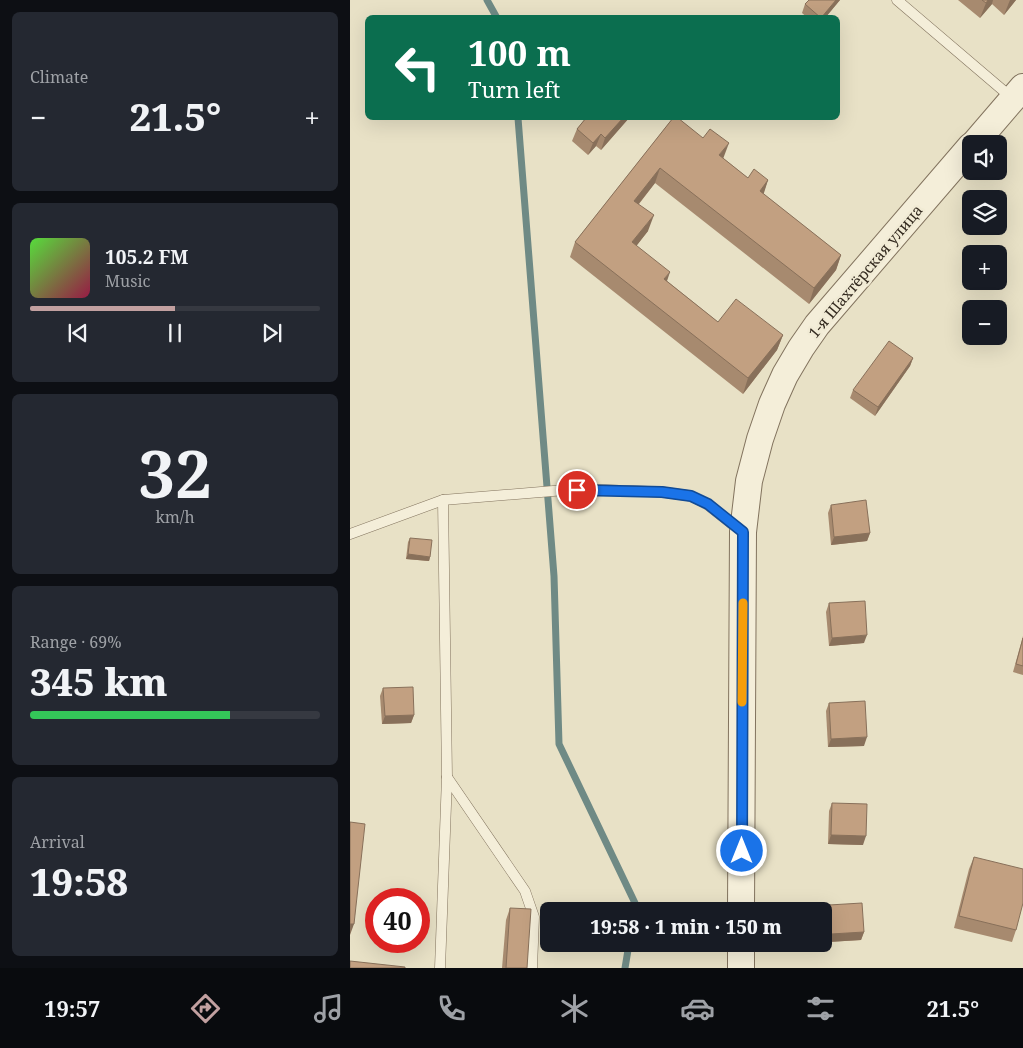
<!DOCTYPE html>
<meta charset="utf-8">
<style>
body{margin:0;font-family:"Noto Serif",serif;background:#242831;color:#f1f3f6;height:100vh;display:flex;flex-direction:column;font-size:19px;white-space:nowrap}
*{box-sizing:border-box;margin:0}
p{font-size:16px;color:#9ea1a6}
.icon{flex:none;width:28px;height:28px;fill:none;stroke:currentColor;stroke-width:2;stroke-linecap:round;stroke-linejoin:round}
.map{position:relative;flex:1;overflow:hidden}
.sheet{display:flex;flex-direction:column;gap:12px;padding:12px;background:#0d0f14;width:350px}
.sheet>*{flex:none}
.guide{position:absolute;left:15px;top:15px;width:475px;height:105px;border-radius:8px;box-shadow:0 5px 20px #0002;background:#0b6e4f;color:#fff;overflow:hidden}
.fabs{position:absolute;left:612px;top:135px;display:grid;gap:10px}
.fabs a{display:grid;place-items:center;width:45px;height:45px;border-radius:8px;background:#171b24;box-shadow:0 5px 20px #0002;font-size:25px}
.speed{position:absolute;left:15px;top:888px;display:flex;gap:10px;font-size:25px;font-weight:700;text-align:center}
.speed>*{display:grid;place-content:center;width:65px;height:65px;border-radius:50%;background:#171b24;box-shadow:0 5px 20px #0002;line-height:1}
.speed .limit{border:8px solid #d22;background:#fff;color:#111}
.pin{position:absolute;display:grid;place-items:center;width:42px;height:42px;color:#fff;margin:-21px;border:2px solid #fff;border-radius:50%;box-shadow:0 1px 5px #0007}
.me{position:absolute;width:55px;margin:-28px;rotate:0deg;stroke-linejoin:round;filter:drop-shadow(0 0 4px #0008)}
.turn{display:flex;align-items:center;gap:18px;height:105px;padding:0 20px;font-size:22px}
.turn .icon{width:65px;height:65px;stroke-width:2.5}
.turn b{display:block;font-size:35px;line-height:42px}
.big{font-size:38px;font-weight:800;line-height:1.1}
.sheet .widget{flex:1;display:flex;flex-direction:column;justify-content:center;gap:8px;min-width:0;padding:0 18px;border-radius:8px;background:#242831}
.sheet .dial{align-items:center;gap:0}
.dial b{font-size:65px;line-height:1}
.song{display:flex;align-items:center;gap:15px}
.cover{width:60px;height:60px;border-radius:8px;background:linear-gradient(135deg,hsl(110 70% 55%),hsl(340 70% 35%))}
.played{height:5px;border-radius:2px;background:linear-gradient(90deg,#c2a0a0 50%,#363941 50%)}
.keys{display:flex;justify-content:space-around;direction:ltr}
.heat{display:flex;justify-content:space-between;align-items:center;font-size:28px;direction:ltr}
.charge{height:8px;border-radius:4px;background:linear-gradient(90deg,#34c759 69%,#363941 0)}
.trip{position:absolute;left:190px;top:902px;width:292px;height:50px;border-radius:8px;background:#171b24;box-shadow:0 5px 20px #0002;font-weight:800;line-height:50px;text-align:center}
.dock{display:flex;height:80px;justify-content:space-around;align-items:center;background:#090b0e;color:#9ea1a6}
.dock .icon{width:35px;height:35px}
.dock .selected{color:#c2a0a0}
.dock b{font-size:22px;color:#f1f3f6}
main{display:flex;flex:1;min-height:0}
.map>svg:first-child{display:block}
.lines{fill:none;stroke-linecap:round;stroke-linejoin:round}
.stream{stroke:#6f8a85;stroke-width:7}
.service-casing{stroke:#82735e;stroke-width:11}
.tertiary-casing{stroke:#82735e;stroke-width:28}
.service{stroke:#f4eed9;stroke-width:10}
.tertiary{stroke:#f4eed9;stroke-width:26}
.wall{fill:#a78a6f}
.shaded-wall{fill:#88705a}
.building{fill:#c2a081;stroke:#88705a}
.route-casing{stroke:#114b97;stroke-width:12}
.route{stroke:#1a73e8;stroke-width:9}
.slow{stroke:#f59e0b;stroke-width:9}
.labels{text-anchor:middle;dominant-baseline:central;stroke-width:5;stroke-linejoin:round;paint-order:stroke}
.street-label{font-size:15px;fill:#342b20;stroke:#f1ebd5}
</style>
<main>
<section class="sheet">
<div class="widget"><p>Climate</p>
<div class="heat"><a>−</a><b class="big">21.5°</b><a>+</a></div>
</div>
<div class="widget">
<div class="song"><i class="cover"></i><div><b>105.2 FM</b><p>Music</p></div></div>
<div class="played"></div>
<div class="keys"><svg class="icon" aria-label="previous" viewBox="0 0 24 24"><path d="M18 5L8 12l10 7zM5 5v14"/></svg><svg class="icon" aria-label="pause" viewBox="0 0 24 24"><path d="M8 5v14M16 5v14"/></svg><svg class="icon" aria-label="next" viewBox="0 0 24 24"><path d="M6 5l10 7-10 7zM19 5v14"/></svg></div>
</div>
<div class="widget dial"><b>32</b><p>km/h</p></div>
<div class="widget"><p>Range · 69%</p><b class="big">345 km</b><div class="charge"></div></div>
<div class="widget"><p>Arrival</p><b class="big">19:58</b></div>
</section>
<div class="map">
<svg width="673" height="968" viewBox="0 0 673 968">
<rect width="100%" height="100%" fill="#e8e1c6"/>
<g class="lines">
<g class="stream">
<polyline points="137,0 147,18"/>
<polyline points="168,118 204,576 209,744 285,903 284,911"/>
<polyline points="275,968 279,944"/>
</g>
<g class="service-casing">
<g id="service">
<polyline points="547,0 662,98"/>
<polyline points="0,534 93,500 227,489 312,492 341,496 358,505 391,531"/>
<polyline points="97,777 175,891 184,917 182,968"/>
<polyline points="90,968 97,777 93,500"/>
</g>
</g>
<g class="tertiary-casing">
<g id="tertiary">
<polyline points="624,144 673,87"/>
<polyline points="391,911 393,532 399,481 410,439 422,404 435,375 451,348 467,325 621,146"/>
<polyline points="391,968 391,944"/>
</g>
</g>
<use href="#service" class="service"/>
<use href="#tertiary" class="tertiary"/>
</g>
<g class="wall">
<polygon points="459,0 490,0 475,18 458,18 452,13 455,4"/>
<polygon points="608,0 666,0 654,15 642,4 630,18"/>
<polygon points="236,118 279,118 251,150 246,146 238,155 222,141 227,129"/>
<polygon points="323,118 398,178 418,180 413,194 491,255 486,270 459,304 305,183 289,204 298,231 286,246 317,281 368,322 433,335 427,350 393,394 220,257 225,242"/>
<polygon points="563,358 560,366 525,416 500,398 503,390"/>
<polygon points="481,505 520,533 517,541 481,545 478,513"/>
<polygon points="60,538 80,557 79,561 56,559 58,542"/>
<polygon points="479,603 514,643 479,646 476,612"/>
<polygon points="673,636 673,675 663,672"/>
<polygon points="33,688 64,715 61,723 32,724 30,696"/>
<polygon points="479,703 514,746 478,747 476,711"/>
<polygon points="482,803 513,845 478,844 479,811"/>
<polygon points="624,857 666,930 662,942 604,928 619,869"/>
<polygon points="479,905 514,932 511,940 478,942 476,913"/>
<polygon points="160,908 177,968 152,968 156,920"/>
</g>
<g class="shaded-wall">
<polygon points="486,0 490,0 475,18 471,18"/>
<polygon points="638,0 643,0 642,4 630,18 636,3"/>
<polygon points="660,0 666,0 654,15"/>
<polygon points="273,118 279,118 251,150 255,138"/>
<polygon points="251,134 246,146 238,155 243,143"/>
<polygon points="379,143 373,159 369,155"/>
<polygon points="310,168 305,183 279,216 284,201"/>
<polygon points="418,180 413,196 410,191"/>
<polygon points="304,215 298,231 277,258 282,242"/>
<polygon points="491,255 486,270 459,304 464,288"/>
<polygon points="320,272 315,287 314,279"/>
<polygon points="433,335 427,350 393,394 398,378"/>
<polygon points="563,358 560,366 525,416 528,407"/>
<polygon points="520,533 517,541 481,545 484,537"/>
<polygon points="58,554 80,557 79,561 56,559"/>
<polygon points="517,635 514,643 479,646 482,638"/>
<polygon points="64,715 61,723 32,724 35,716"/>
<polygon points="517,737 514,746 478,747 481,739"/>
<polygon points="481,835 516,836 513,845 478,844"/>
<polygon points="0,924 4,924 0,935"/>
<polygon points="514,932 511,940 478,942 481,934"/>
</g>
<g class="building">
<polygon points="459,0 486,0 471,18 455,4"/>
<polygon points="632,0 638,0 636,3"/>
<polygon points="236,118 273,118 255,138 251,134 243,143 227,129"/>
<polygon points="323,118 328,118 353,138 360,129 379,143 369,155 398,178 404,169 418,180 410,191 491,255 464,288 310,168 284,201 304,215 282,242 320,272 314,279 368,322 386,299 433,335 398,378 225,242"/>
<polygon points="539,341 563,358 528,407 503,390"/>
<polygon points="516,500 520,533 484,537 481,505"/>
<polygon points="60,538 82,540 80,557 58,554"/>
<polygon points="515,601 517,635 482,638 479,603"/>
<polygon points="673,638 673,666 666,664"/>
<polygon points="63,687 64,715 35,716 33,688"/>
<polygon points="515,701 517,737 481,739 479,703"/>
<polygon points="482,803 517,804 516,836 481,835"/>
<polygon points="0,822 15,824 4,924 0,924"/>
<polygon points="624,857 673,869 673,903 666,930 609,916"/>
<polygon points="512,903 514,932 481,934 479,905"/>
<polygon points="160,908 181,909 177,968 156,968"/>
<polygon points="0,961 55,967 55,968 0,968"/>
</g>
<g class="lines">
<g class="route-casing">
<polyline id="route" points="227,490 312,492 341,496 358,504 393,532 392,851"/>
</g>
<use href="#route" class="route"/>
<polyline class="slow" points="392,702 393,603"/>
</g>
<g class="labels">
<g class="street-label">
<text transform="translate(515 271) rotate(-50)">1-я Шахтёрская улица</text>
</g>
</g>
</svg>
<div class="fabs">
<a><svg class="icon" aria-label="sound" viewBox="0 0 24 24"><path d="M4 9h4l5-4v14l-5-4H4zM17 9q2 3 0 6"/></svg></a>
<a><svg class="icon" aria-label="layers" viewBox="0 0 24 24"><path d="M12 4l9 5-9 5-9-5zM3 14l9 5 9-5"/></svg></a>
<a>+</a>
<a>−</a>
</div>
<div class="speed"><div class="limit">40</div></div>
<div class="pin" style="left:227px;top:490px;background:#d93025"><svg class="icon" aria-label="arrive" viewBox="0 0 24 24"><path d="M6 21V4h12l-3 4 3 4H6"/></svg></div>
<svg class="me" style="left:392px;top:851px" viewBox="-20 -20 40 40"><circle r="17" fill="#1a73e8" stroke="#fff" stroke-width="3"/><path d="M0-11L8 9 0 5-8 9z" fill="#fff"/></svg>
<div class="trip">19:58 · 1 min · 150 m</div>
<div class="guide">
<div class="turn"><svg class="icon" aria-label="left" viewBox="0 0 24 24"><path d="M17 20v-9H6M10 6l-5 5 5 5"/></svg><div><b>100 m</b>Turn left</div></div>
</div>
</div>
</main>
<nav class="dock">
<b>19:57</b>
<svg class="icon selected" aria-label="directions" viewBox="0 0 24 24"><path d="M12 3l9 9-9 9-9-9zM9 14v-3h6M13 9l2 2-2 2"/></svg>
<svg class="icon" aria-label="music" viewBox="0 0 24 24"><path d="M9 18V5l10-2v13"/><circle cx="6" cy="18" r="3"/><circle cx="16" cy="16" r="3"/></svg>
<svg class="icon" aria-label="phone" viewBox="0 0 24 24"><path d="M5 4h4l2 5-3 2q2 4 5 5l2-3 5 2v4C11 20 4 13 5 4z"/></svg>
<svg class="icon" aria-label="climate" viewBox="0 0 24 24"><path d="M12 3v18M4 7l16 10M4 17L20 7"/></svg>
<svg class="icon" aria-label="car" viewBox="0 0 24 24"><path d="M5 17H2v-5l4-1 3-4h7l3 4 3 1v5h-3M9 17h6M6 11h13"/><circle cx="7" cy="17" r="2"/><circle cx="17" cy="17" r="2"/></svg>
<svg class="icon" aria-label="filters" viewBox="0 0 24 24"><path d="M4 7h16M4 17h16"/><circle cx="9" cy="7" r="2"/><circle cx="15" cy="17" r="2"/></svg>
<b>21.5°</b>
</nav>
